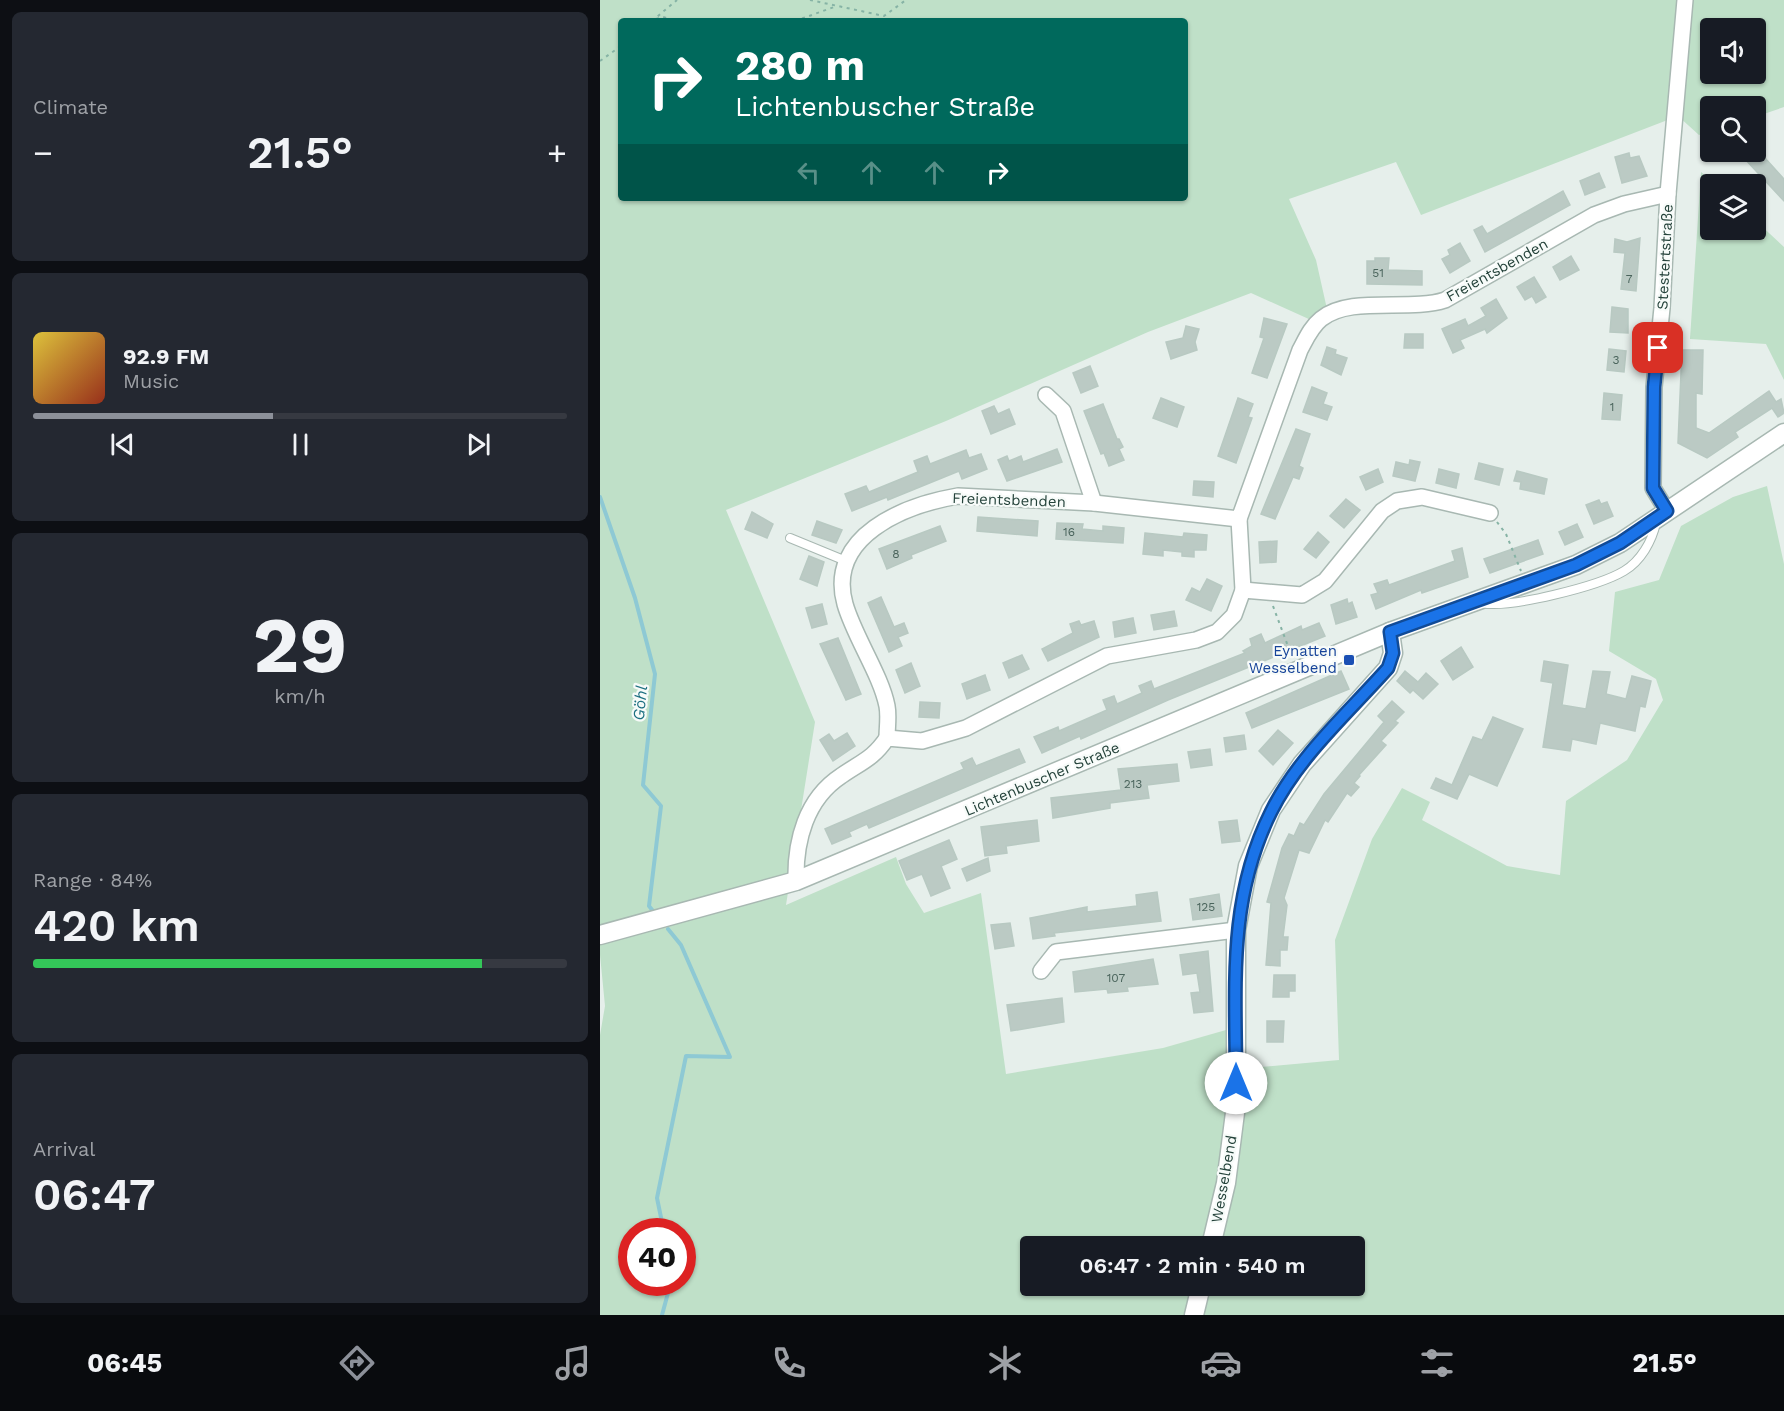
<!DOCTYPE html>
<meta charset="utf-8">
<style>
body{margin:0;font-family:"Work Sans",sans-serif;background:#242831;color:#f1f3f6;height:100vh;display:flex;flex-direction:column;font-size:22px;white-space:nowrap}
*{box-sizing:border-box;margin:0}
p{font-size:20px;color:#9ea1a6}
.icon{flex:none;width:33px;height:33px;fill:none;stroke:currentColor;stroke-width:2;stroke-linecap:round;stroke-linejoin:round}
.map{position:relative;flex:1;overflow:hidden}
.drawer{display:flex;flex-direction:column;gap:12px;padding:12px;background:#0d0f14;width:600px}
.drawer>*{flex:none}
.guide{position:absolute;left:18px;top:18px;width:570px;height:183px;border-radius:6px;box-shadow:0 2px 4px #0004;background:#00695c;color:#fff;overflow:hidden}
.buttons{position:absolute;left:1100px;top:18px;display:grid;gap:12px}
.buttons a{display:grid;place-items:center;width:66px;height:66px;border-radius:6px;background:#171b24;box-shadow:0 2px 4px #0004;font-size:30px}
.speed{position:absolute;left:18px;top:1218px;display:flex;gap:12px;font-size:30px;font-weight:700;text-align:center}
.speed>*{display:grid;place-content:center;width:78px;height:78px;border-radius:50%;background:#171b24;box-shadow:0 2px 4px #0004;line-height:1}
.speed .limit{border:9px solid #d22;background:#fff;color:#111}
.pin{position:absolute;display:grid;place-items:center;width:51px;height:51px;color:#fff;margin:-26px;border-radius:12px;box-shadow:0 3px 9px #0006}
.me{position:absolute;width:66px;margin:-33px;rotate:0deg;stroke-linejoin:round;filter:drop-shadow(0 0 4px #0008)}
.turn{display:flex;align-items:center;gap:21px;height:126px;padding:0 18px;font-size:27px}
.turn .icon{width:78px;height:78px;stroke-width:2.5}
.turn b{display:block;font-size:42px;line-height:51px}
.lanes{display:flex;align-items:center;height:57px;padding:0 18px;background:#0003;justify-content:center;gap:30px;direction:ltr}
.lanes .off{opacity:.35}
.big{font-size:45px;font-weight:600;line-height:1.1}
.drawer .widget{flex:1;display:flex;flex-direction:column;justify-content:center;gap:9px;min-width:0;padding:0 21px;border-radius:9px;background:#242831}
.drawer .dial{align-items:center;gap:0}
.dial b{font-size:78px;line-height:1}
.song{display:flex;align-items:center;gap:18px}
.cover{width:72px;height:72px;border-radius:9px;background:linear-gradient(135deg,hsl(50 70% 55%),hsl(10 70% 35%))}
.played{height:6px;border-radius:3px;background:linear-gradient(90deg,#8c9099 45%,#363941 45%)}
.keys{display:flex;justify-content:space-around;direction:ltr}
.heat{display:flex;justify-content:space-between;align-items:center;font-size:33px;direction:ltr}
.charge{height:9px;border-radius:4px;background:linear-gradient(90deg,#34c759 84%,#363941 0)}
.trip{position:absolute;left:420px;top:1236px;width:345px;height:60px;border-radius:6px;background:#171b24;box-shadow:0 2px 4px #0004;font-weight:600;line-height:60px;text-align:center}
.menu{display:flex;height:96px;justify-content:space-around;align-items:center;background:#090b0e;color:#9ea1a6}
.menu .icon{width:42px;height:42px}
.menu .active{color:#8c9099}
.menu b{font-size:27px;color:#f1f3f6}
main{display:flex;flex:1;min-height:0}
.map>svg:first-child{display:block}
.green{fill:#bfe0c8;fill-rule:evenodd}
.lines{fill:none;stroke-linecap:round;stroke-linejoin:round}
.stream{stroke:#8ec9d4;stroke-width:4}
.building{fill:#bbcac4;stroke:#b8c9c2;stroke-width:1.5}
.service-casing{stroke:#a8b8b2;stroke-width:10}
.minor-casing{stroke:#a8b8b2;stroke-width:18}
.tertiary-casing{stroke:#a8b8b2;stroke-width:21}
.path{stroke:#86b3a5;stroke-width:2;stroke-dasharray:3 4.5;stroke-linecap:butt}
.service{stroke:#fff;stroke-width:8}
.minor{stroke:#fff;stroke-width:15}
.tertiary{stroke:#fff;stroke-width:18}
.route-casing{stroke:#114b97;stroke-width:15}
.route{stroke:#1a73e8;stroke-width:10}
.transit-dot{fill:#1a4fb4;stroke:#f7fbf9;stroke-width:2}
.labels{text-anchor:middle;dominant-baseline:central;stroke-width:4.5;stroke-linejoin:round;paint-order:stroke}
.number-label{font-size:12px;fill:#4a645c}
.street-label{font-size:15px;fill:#24423a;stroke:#f7fbf9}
.transit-label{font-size:15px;fill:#164399;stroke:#f7fbf9;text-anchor:end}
.water-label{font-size:16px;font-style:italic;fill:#1c6f80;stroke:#f7fbf9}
</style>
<main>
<section class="drawer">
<div class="widget"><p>Climate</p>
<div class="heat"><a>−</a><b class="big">21.5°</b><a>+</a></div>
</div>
<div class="widget">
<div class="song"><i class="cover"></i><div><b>92.9 FM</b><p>Music</p></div></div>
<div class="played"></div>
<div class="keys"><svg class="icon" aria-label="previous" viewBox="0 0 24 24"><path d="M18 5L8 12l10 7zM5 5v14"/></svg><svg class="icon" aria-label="pause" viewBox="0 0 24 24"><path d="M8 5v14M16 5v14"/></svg><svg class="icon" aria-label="next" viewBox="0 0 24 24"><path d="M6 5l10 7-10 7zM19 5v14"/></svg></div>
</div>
<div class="widget dial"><b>29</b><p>km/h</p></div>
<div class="widget"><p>Range · 84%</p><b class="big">420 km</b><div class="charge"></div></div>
<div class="widget"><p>Arrival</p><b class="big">06:47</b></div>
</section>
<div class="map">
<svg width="1184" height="1315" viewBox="0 0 1184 1315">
<rect width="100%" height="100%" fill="#e6efeb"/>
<g class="green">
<path d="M 0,0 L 1184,0 L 1184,107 L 1155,117 L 1155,106 L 1110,106 L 1110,131 L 1099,135 L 1078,116 L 821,215 L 796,162 L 689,199 L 716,260 L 727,309 L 711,320 L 651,293 L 548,332 L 346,421 L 126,510 L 215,722 L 186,905 L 296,857 L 306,884 L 324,913 L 381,893 L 406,1074 L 563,1048 L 640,1026 L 640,1069 L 739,1060 L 735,940 L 772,839 L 802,788 L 830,802 L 822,820 L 907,866 L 960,875 L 966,801 L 1027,760 L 1063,700 L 1056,679 L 1009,651 L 1015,592 L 1059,580 L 1081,526 L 1133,497 L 1167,486 L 1184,564 L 1184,1315 L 0,1315 L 0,1035 L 5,1006 L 0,955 ZM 21,21 L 585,21 L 585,198 L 21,198 ZM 1110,28 L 1155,28 L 1155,74 L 1110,74 ZM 32,1232 L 82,1232 L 82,1282 L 32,1282 ZM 430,1246 L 754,1246 L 754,1286 L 430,1286 Z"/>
<polygon points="1101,172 1115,184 1110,184 1110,230 1155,230 1155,220 1184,247 1184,380 1166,344 1090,339"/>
</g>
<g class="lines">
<g class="stream">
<polyline points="0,497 35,598 55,674 43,785 61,806 49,906 53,911"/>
<polyline points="64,1232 57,1198 86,1056 130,1057 81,945 68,929"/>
<polyline points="62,1315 71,1282"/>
</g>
</g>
<g class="building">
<polygon points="1156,148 1184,179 1184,201 1144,158"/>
<polygon points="1029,153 1030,158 1039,156 1047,176 1022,183 1015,157"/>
<polygon points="999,173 1005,187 985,195 980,181"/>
<polygon points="963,191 970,205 885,252 874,230 882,226 887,234"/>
<polygon points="1040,238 1036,291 1021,289 1025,253 1014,252 1015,239 1027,242"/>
<polygon points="860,243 870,261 850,273 842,259 850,255 848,250"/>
<polygon points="971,256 979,270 960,280 953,267"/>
<polygon points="775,258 789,258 788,270 822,271 822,285 767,284 767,261 775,261"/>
<polygon points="934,277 946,297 936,303 932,296 925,300 917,287"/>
<polygon points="896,299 907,318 887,333 885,329 860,340 864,348 853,353 842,329 865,319 868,326 886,316 881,308"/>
<polygon points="1012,307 1028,309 1028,333 1010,332"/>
<polygon points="664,318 687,324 667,378 652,373 664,338 660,337"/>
<polygon points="586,326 599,329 595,342 597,350 571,359 566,342 583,338"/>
<polygon points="805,334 823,334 823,348 804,348"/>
<polygon points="727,347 736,350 735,354 747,358 741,375 721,365"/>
<polygon points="1009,349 1026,351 1024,372 1007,370"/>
<polygon points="1082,350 1103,350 1102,394 1096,393 1096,428 1109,433 1169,391 1176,402 1181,399 1184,413 1178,417 1172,408 1135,432 1138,437 1107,458 1078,443"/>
<polygon points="490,366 498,386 481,393 473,373"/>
<polygon points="712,387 727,393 723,404 732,407 727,420 703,412"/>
<polygon points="1004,393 1022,395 1020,420 1002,419"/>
<polygon points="561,398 584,407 577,427 553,418"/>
<polygon points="638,398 653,404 648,417 652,418 636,463 618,456"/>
<polygon points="503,404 517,439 519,439 523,447 519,449 524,460 509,466 504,453 501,454 484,411"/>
<polygon points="394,406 398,414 409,409 415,424 391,434 382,411"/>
<polygon points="696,429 710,434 699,466 703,468 699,479 693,477 675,519 661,514"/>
<polygon points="457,449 462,462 407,481 398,460 407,456 409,461 421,456 423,462"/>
<polygon points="366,450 369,458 381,454 387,469 362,479 359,471 288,500 287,497 252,511 245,494 266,486 269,492 318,472 314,461 327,456 330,464"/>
<polygon points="810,460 820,462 815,481 793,476 796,462 809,465"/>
<polygon points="879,463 903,469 899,485 875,479"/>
<polygon points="778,469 783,482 766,490 760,477"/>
<polygon points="839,469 859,474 856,488 836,483"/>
<polygon points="917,471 947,479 944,494 920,489 921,482 914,481"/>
<polygon points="594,481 614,482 613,497 593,495"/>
<polygon points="746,499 760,510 744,528 730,516"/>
<polygon points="999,500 1001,504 1007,502 1013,516 994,524 986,505"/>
<polygon points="152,512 173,524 167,538 145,529"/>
<polygon points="378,517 438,521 437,536 377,531"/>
<polygon points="217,521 242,530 236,543 212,535"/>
<polygon points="457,523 483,524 482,529 503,531 503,526 524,528 523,543 456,539"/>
<polygon points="977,524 983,537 965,545 959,532"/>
<polygon points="340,526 346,541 311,555 312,558 287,569 279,549"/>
<polygon points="718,532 729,542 716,558 704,549"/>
<polygon points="545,533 583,537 584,533 607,535 606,550 594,550 594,557 582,556 582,552 563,550 563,556 543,554"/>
<polygon points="938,540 943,554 890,573 884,559"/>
<polygon points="677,541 676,562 660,563 659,542"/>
<polygon points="862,548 868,577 822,593 821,590 776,609 771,595 778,593 774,584 787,580 789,585 855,561 852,551"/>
<polygon points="209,556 224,562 217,586 200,579"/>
<polygon points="607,579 622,586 611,611 586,600 592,588 600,592"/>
<polygon points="281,597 294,627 304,623 308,633 298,637 302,646 289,652 268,603"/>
<polygon points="747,599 748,604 752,602 757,617 736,624 731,605"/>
<polygon points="222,604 227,624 212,628 206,608"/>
<polygon points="574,611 577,626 554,630 551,615"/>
<polygon points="533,618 536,633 515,637 513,622"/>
<polygon points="479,621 481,625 494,621 499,637 448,661 442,649 473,633 470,624"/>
<polygon points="719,623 725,636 568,700 481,739 480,736 442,753 434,737 458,727 459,731 507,710 503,700 514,696 517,704 542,693 539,686 551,681 554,689 645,653 643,651 652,646 650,639 661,634 665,643 701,626 702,630"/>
<polygon points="238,638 261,694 246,700 220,644"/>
<polygon points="861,647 873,667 853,680 841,661"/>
<polygon points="422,655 429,669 409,678 403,663"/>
<polygon points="944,661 968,665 962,705 986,709 993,671 1010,672 1006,694 1026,699 1032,676 1051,681 1045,707 1040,706 1035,731 1000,723 996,744 972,739 970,751 943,747 953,683 941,681"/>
<polygon points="311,663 320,686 305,693 296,670"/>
<polygon points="741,671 749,689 652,728 646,713"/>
<polygon points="805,671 818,682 826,673 838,684 823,699 813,690 810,693 797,681"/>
<polygon points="385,675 390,690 367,699 362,684"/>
<polygon points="792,701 804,712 795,721 798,723 781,741 786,745 759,775 760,776 754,783 759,787 751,796 747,793 728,822 725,820 709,853 699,850 684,898 687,905 683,937 688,937 687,950 680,950 680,966 666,965 671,903 667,902 682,848 689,834 694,836 700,823 704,825 724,794 784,722 778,716"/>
<polygon points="320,702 340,703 339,718 319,717"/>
<polygon points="893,717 923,729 897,786 869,774 857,799 831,788 836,778 852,785 873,737 882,740"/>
<polygon points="678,730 693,743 673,765 659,751"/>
<polygon points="247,733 255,746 233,761 220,740 229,734 234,741"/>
<polygon points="644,735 646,749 626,752 624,738"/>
<polygon points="419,749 425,762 269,828 267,824 249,832 251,836 232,844 225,829 364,769 361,763 372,758 376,766"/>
<polygon points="610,749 612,765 591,768 588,752"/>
<polygon points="577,764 579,781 547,785 549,798 510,803 510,808 453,818 451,798 521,790 518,769"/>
<polygon points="437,820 439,841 406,846 407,853 385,856 381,827"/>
<polygon points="637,820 640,841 622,843 619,822"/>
<polygon points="349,840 357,859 341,866 350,888 331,896 322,874 307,880 299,861"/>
<polygon points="388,858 390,871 367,881 362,869"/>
<polygon points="557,892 561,921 454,933 455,936 433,939 430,918 487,907 487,912 537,906 536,895"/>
<polygon points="619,894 622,916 593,920 590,899"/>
<polygon points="410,923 414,946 395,949 391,925"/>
<polygon points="608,951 613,1011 594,1013 591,993 600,992 597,973 583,975 580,955"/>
<polygon points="553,959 558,984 527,987 528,991 508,993 507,989 475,992 473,972"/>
<polygon points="674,975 695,975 695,991 689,991 689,997 673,997"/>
<polygon points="462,998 464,1022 411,1031 407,1005"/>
<polygon points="667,1021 684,1021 683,1042 667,1042"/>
</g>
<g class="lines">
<g class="service-casing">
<g id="service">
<polyline points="190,538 246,561"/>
<path d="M 882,603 C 909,609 999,586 1024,571 C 1041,561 1052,541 1056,523"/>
</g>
</g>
<g class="minor-casing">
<g id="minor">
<polyline points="446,395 463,411 494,503"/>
<polyline points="1067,511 1053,488 1054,387 1062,308 1068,194 1085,0"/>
<polyline points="639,519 643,590"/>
<path d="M 287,738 C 287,728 289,716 287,706 C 281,675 254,636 245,604 C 226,536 305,505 358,496 L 494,503 L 639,519 L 700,350 C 706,339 711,327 721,319 C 750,295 809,312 845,300 L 994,215 L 1024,204 L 1068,194"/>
<path d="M 196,881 C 195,841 206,799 241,776 C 261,762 273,759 287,738 L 322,741 L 366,728 L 507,656 L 596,640 L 617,632 L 634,615 L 643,590 L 702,595 L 725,581 L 782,511 L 797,501 L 822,497 L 890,513"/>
<polyline points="441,971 456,952 636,930"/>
</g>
</g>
<g class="tertiary-casing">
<g id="tertiary">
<polyline points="0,935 196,881 790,632 976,565 1020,543 1184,433"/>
<polyline points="611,1246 626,1183 636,1105 636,930 648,866 671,810 702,764 788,668 793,653 790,632"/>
<polyline points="594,1315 601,1286"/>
</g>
</g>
<g class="path">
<polyline points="210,0 284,16 306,0"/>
<polyline points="56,19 63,17 76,21"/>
<polyline points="52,21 77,0"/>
<polyline points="195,21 237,6"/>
<polyline points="0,61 21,46"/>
<polyline points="897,522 906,534 921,571"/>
<polyline points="673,606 692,657"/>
</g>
<use href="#service" class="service"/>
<use href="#minor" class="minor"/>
<use href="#tertiary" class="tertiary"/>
</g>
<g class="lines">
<g class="route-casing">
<path id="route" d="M 636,1083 C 636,988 627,900 671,812 C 698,757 748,713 788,668 L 793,653 L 790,632 L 976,565 L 1020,543 L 1067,511 L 1053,488 L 1054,387 L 1058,348"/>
</g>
<use href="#route" class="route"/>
</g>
<rect class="transit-dot" x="743" y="654" width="12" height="12" rx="3"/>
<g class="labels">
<g class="number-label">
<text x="778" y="273">51</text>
<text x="1029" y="279">7</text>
<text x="1016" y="360">3</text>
<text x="1012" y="407">1</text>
<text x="469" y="532">16</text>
<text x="296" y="554">8</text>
<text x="533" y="784">213</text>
<text x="606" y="907">125</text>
<text x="516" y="978">107</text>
</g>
<g class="street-label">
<text transform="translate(1065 257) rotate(-87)">Stestertstraße</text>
<text transform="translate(897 270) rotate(-29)">Freientsbenden</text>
<text transform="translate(409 500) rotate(2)">Freientsbenden</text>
<text transform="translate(442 779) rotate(-23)">Lichtenbuscher Straße</text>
<text transform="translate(624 1179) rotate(-80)">Wesselbend</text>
</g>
<g class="transit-label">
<text x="737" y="651">Eynatten<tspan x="737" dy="17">Wesselbend</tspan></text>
</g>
<g class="water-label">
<text transform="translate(40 703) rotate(-84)">Göhl</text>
</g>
</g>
</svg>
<div class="buttons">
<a><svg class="icon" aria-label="sound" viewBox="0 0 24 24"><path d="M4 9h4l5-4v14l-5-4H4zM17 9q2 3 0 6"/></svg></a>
<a><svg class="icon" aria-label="search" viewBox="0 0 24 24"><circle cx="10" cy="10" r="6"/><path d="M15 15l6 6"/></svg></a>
<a><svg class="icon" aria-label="layers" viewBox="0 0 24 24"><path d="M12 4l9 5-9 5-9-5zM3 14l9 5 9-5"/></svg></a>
</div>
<div class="speed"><div class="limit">40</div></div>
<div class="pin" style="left:1058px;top:348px;background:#d93025"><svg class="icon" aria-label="arrive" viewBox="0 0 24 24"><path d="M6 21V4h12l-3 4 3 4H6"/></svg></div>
<svg class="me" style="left:636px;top:1083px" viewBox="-20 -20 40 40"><circle r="19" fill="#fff"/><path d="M0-13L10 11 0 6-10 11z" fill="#1a73e8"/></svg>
<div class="trip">06:47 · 2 min · 540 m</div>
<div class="guide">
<div class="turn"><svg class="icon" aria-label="right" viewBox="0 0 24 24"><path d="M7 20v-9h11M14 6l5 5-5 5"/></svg><div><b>280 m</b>Lichtenbuscher Straße</div></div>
<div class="lanes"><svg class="icon off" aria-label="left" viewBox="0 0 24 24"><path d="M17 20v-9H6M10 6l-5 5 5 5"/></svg><svg class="icon off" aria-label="ahead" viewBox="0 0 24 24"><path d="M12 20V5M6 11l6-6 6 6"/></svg><svg class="icon off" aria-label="ahead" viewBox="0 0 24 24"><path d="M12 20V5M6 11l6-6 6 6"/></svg><svg class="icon" aria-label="right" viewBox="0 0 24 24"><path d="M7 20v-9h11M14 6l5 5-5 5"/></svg></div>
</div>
</div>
</main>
<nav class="menu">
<b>06:45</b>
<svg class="icon active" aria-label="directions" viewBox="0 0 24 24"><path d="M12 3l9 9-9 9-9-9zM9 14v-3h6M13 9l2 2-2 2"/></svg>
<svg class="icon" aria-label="music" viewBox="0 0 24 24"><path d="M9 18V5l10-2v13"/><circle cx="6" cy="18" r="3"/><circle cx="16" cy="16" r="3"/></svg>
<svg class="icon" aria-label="phone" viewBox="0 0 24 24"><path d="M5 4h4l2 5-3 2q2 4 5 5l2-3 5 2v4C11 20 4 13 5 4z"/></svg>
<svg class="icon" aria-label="climate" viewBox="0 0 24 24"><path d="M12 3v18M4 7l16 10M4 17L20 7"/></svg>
<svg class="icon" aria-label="car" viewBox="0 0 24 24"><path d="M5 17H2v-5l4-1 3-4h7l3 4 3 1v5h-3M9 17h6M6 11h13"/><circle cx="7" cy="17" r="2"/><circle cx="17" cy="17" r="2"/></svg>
<svg class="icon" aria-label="filters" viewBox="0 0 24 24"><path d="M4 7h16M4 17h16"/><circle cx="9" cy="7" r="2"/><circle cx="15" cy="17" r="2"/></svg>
<b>21.5°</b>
</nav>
